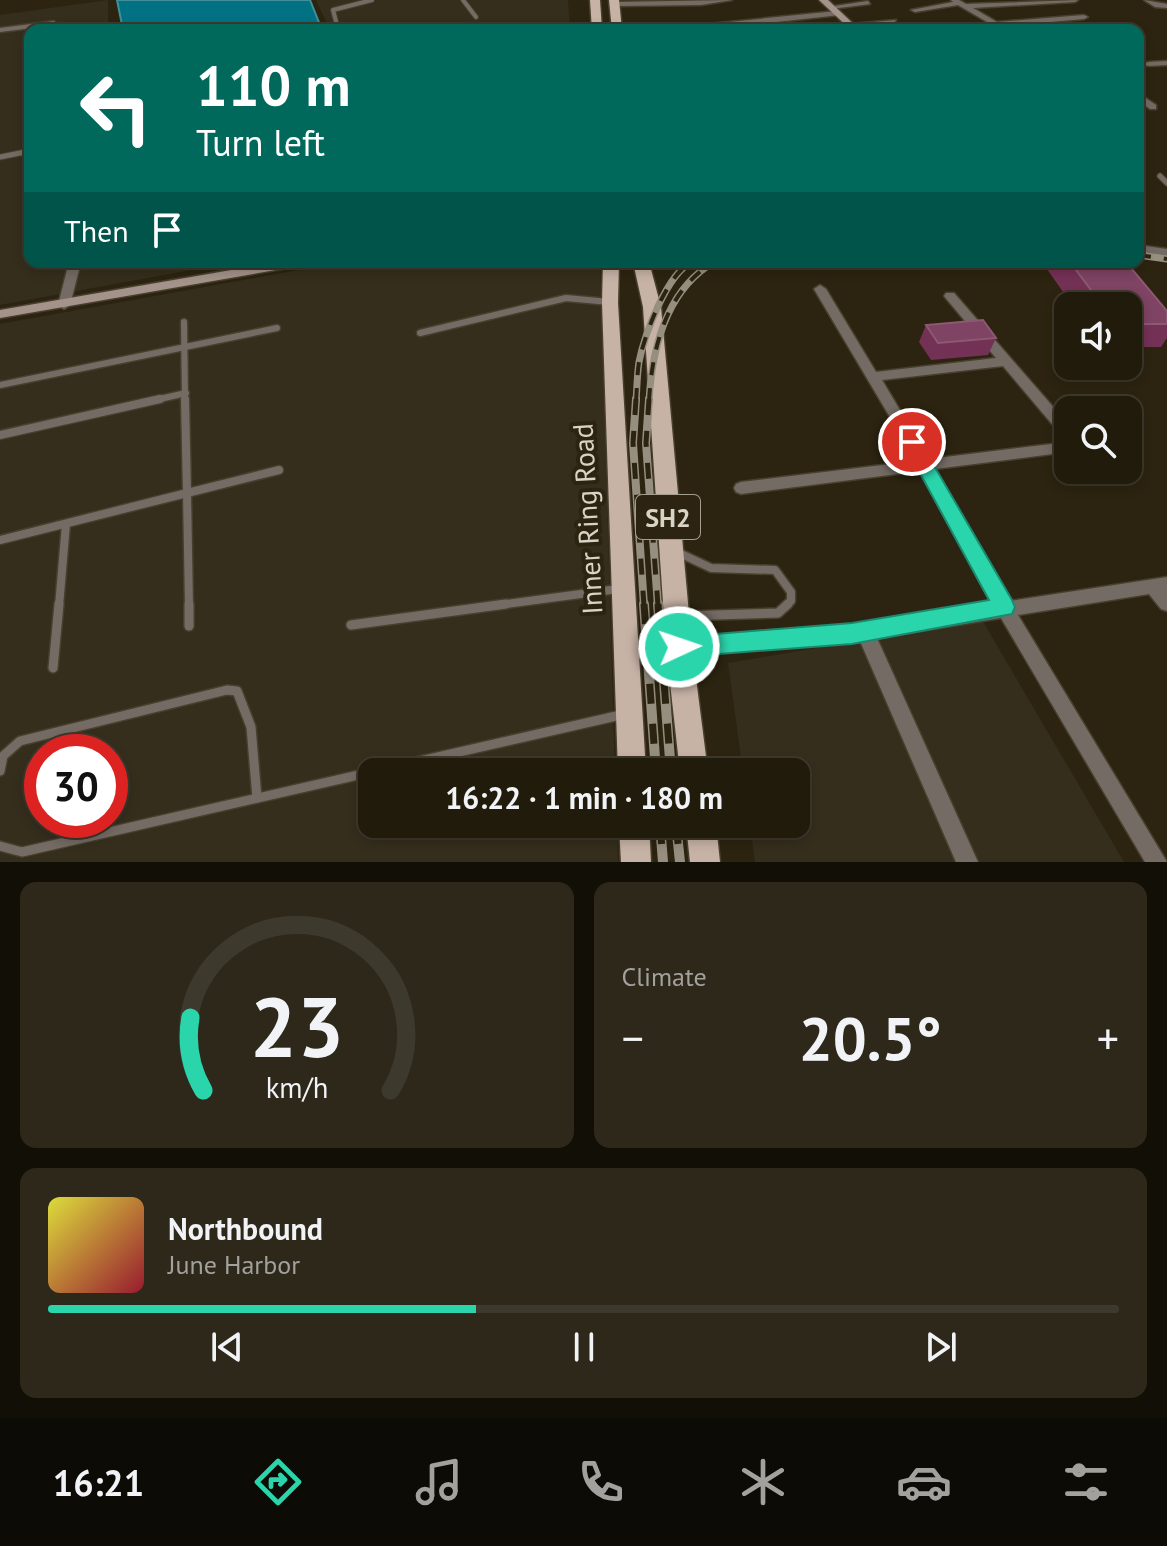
<!DOCTYPE html>
<meta charset="utf-8">
<style>
body{margin:0;font-family:"PT Sans",sans-serif;background:#2d281a;color:#f1f3f6;height:100vh;display:flex;flex-direction:column;font-size:30px;white-space:nowrap}
*{box-sizing:border-box;margin:0}
p{font-size:26px;color:#a2a19d}
.icon{flex:none;width:44px;height:44px;fill:none;stroke:currentColor;stroke-width:2;stroke-linecap:round;stroke-linejoin:round}
.map{position:relative;height:862px;overflow:hidden}
.sheet{display:flex;flex-direction:column;gap:20px;padding:20px;background:#120f07;flex:1}
.sheet>*{flex:none}
.hud{position:absolute;left:24px;top:24px;width:1120px;height:244px;border-radius:16px;box-shadow:0 4px 12px #0003,0 0 0 2px #3e392d;background:#00695c;color:#fff;overflow:hidden}
.fabs{position:absolute;left:1054px;top:292px;display:grid;gap:16px}
.fabs a{display:grid;place-items:center;width:88px;height:88px;border-radius:16px;background:#211b0c;box-shadow:0 4px 12px #0003,0 0 0 2px #3e392d;font-size:40px}
.speed{position:absolute;left:24px;top:734px;display:flex;gap:16px;font-size:40px;font-weight:700;text-align:center}
.speed>*{display:grid;place-content:center;width:104px;height:104px;border-radius:50%;background:#211b0c;box-shadow:0 4px 12px #0003,0 0 0 2px #3e392d;line-height:1}
.speed .limit{border:12px solid #d22;background:#fff;color:#111}
.pin{position:absolute;display:grid;place-items:center;width:68px;height:68px;color:#fff;margin:-34px;border:4px solid #fff;border-radius:50%;box-shadow:0 2px 8px #0007}
.me{position:absolute;width:88px;margin:-44px;rotate:87deg;stroke-linejoin:round;filter:drop-shadow(0 0 6px #0008)}
.turn{display:flex;align-items:center;gap:28px;height:168px;padding:0 40px;font-size:36px}
.turn .icon{width:104px;height:104px;stroke-width:2.5}
.turn b{display:block;font-size:56px;line-height:68px}
.then{display:flex;align-items:center;height:76px;padding:0 40px;background:#0003;gap:16px;font-size:30px}
.big{font-size:60px;font-weight:600;line-height:1.1}
.sheet .card{flex:1;display:flex;flex-direction:column;justify-content:center;gap:12px;min-width:0;padding:0 28px;border-radius:16px;background:#2d281a}
.sheet .dial{align-items:center;gap:0}
.dial svg{height:208px;overflow:visible;fill:none;stroke:#3e392d;stroke-width:7;stroke-linecap:round;text-anchor:middle}
.dial text{fill:#f1f3f6;stroke:none}
.song{display:flex;align-items:center;gap:24px}
.cover{width:96px;height:96px;border-radius:12px;background:linear-gradient(135deg,hsl(60 70% 55%),hsl(350 70% 35%))}
.played{height:8px;border-radius:4px;background:linear-gradient(90deg,#2bd5ac 40%,#3e392d 40%)}
.keys{display:flex;justify-content:space-around;direction:ltr}
.heat{display:flex;justify-content:space-between;align-items:center;font-size:44px;direction:ltr}
.sheet .tiles{flex:1;display:grid;gap:20px;grid-template-columns:1fr 1fr}
.card:last-child{grid-column:span 2}
.trip{position:absolute;left:358px;top:758px;width:452px;height:80px;border-radius:16px;background:#211b0c;box-shadow:0 4px 12px #0003,0 0 0 2px #3e392d;font-weight:600;line-height:80px;text-align:center}
.dock{display:flex;height:128px;justify-content:space-around;align-items:center;background:#0d0b05;color:#a2a19d}
.dock .icon{width:56px;height:56px}
.dock .active{color:#2bd5ac}
.dock b{font-size:36px;color:#f1f3f6}
.map>svg:first-child{display:block}
.industrial{fill:#352e1d;fill-rule:evenodd}
.water{fill:#007284;stroke:#418f98;stroke-width:2}
.lines{fill:none;stroke-linecap:round;stroke-linejoin:round}
.service-far4-casing{stroke:#48402d;stroke-width:6}
.service-far3-casing{stroke:#48402d;stroke-width:7}
.service-far2-casing{stroke:#48402d;stroke-width:9}
.service-far1-casing{stroke:#48402d;stroke-width:11}
.service-casing{stroke:#48402d;stroke-width:12}
.minor-casing{stroke:#48402d;stroke-width:3}
.tertiary-casing{stroke:#48402d;stroke-width:3}
.secondary-casing{stroke:#48402d;stroke-width:3}
.primary-casing{stroke:#48402d;stroke-width:3}
.service-far4{stroke:#756b65;stroke-width:4}
.service-far3{stroke:#756b65;stroke-width:5}
.service-far2{stroke:#756b65;stroke-width:6}
.service-far1{stroke:#756b65;stroke-width:8}
.service{stroke:#756b65;stroke-width:9}
.minor{fill:#756b65;fill-rule:evenodd}
.tertiary{fill:#756b65;fill-rule:evenodd}
.secondary{fill:#a3938a;fill-rule:evenodd}
.primary{fill:#c7b2a6;fill-rule:evenodd}
.rail-far2-casing{stroke:#968f80;stroke-width:7}
.rail-far1-casing{stroke:#968f80;stroke-width:8}
.rail-casing{stroke:#968f80;stroke-width:10}
.rail-far2{stroke:#2c2410;stroke-width:4;stroke-dasharray:13;stroke-linecap:butt}
.rail-far1{stroke:#2c2410;stroke-width:5;stroke-dasharray:16;stroke-linecap:butt}
.rail{stroke:#2c2410;stroke-width:7;stroke-dasharray:20;stroke-linecap:butt}
.wall{fill:#743156}
.building{fill:#7f4363;stroke:#8d5972;stroke-width:2}
.route{fill:#2bd5ac;stroke:#1c8a70;stroke-width:2}
.labels{text-anchor:middle;dominant-baseline:central;stroke-width:8;stroke-linejoin:round;paint-order:stroke}
.shield{fill:#2c2410;stroke:#a49e90;stroke-width:2}
.shield-label{font-size:26px;font-weight:bold;fill:#d8d3c7}
.street-label{font-size:28px;fill:#d8d3c7;stroke:#2c2410}
</style>
<div class="map">
<svg width="1167" height="862" viewBox="0 0 1167 862">
<rect width="100%" height="100%" fill="#2c2410"/>
<g class="industrial">
<polygon points="108,0 108,30 30,30 30,262 235,262 0,305 0,15"/>
<polygon points="316,0 568,0 570,30 401,30 398,25 330,30"/>
<path d="M 343,262 L 600,262 L 615,772 L 372,772 L 372,824 L 617,824 L 618,862 L 0,862 L 0,324 ZM 42,752 L 110,752 L 110,820 L 42,820 Z"/>
<polygon points="982,620 1124,862 755,862 750,824 796,824 796,772 743,772 728,663"/>
</g>
<polygon class="water" points="117,0 310,0 322,30 123,30"/>
<g class="lines">
<g class="service-far4-casing">
<g id="service-far4">
<polyline points="463,0 476,17"/>
<polyline points="338,29 333,10 372,0"/>
</g>
</g>
<g class="service-far3-casing">
<g id="service-far3">
<polyline points="0,157 30,151"/>
<polyline points="1160,176 1167,183"/>
</g>
</g>
<g class="service-far2-casing">
<g id="service-far2">
<polyline points="184,322 185,401"/>
<polyline points="420,333 566,298 609,302"/>
<polyline points="0,385 277,328"/>
<polyline points="151,401 186,393"/>
</g>
</g>
<g class="service-far1-casing">
<g id="service-far1">
<polyline points="0,435 160,399"/>
<polyline points="0,540 187,493 185,399"/>
<polyline points="677,552 711,568 775,570 791,592 791,601 785,606"/>
<polyline points="59,606 66,524"/>
<polyline points="189,606 187,493 279,470"/>
<polyline points="491,606 618,589"/>
</g>
</g>
<g class="service-casing">
<g id="service">
<polyline points="189,604 189,626"/>
<polyline points="683,616 778,613 788,604"/>
<polyline points="351,625 506,604"/>
<polyline points="53,668 59,604"/>
<polyline points="0,771 3,756 20,741 227,690 237,691 251,727 257,798"/>
<polyline points="0,846 22,852 625,714"/>
</g>
</g>
<g class="minor-casing">
<g id="minor">
<polygon points="732,0 701,5 615,6 612,4 615,2"/>
<polygon points="951,0 959,0 966,4 1078,0 1075,2 973,8 997,22 1084,15 1088,17 1084,19 1004,26 1010,30 969,30 994,26 958,5 915,12 911,10 953,2"/>
<polygon points="1144,0 1167,4 1167,8 1155,7"/>
<polygon points="868,1 870,4 831,9 828,7"/>
<polygon points="837,11 840,15 703,30 709,24"/>
<polygon points="896,20 893,24 851,28 847,26 851,24"/>
<polygon points="54,21 57,25 0,32 0,28"/>
<polygon points="1167,61 1167,65 1148,66 1144,64 1148,62"/>
<polygon points="1138,93 1156,105 1156,109 1150,109 1138,100"/>
<polygon points="69,262 81,262 70,305 64,309 58,305"/>
<polygon points="820,285 826,289 876,372 996,358 944,296 946,293 954,293 1068,424 1068,438 1063,437 1003,366 882,380 929,459 1068,442 1068,452 935,469 1010,601 1167,577 1167,611 1161,609 1149,594 1018,615 1167,862 1145,862 1001,618 877,638 978,862 956,862 860,641 679,655 673,653 670,647 673,641 679,639 852,626 994,604 921,471 741,494 736,492 734,488 736,484 741,482 916,461 814,289"/>
</g>
</g>
<g class="tertiary-casing">
<polygon id="tertiary" points="1138,245 1167,249 1167,257 1138,253"/>
</g>
<g class="secondary-casing">
<g id="secondary">
<polygon points="819,0 828,0 860,30 851,30"/>
<polygon points="277,262 305,262 299,266 0,318 0,310"/>
</g>
</g>
<g class="primary-casing">
<g id="primary">
<polygon points="590,0 600,0 602,30 592,30"/>
<polygon points="609,0 619,0 622,30 612,30"/>
<polygon points="603,262 619,262 618,303 646,772 618,772 602,303"/>
<polygon points="633,262 649,262 661,307 692,647 708,772 680,772 666,647 643,307"/>
<polygon points="619,824 649,824 651,862 621,862"/>
<polygon points="686,824 716,824 720,862 690,862"/>
</g>
</g>
<use href="#service-far4" class="service-far4"/>
<use href="#service-far3" class="service-far3"/>
<use href="#service-far2" class="service-far2"/>
<use href="#service-far1" class="service-far1"/>
<use href="#service" class="service"/>
<use href="#minor" class="minor"/>
<use href="#tertiary" class="tertiary"/>
<use href="#secondary" class="secondary"/>
<use href="#primary" class="primary"/>
<g class="rail-far2-casing">
<g id="rail-far2">
<polyline points="1138,255 1167,259"/>
<path d="M 636,401 C 637,388 637,375 639,362 C 644,336 667,273 692,262"/>
<path d="M 649,401 C 652,348 666,290 714,262"/>
</g>
</g>
<g class="rail-far1-casing">
<g id="rail-far1">
<polyline points="636,399 633,443 644,606"/>
<polyline points="649,399 646,443 658,606"/>
</g>
</g>
<g class="rail-casing">
<g id="rail">
<polyline points="644,604 656,772"/>
<polyline points="658,604 671,772"/>
<polyline points="660,824 663,862"/>
<polyline points="676,824 680,862"/>
</g>
</g>
<use href="#rail-far2" class="rail-far2"/>
<use href="#rail-far1" class="rail-far1"/>
<use href="#rail" class="rail"/>
</g>
<g class="wall">
<polygon points="1042,262 1126,262 1167,311 1167,338 1161,347 1128,347 1128,306 1073,306"/>
<polygon points="926,325 996,338 988,355 931,360 919,342"/>
</g>
<g class="building">
<polygon points="1070,262 1126,262 1167,311 1167,324 1128,324 1128,306 1103,306"/>
<polygon points="983,320 996,338 938,343 926,325"/>
</g>
<polygon class="route" points="912,436 918,438 1012,600 1015,607 1012,614 852,644 679,657 671,654 667,647 671,640 679,637 852,623 989,600 903,442"/>
<g class="labels">
<rect class="shield" x="636" y="495" width="64" height="44" rx="6"/>
<g class="shield-label">
<text x="668" y="517">SH2</text>
</g>
<g class="street-label">
<text transform="translate(587 519) rotate(-93)">Inner Ring Road</text>
</g>
</g>
</svg>
<div class="fabs">
<a><svg class="icon" aria-label="sound" viewBox="0 0 24 24"><path d="M4 9h4l5-4v14l-5-4H4zM17 9q2 3 0 6"/></svg></a>
<a><svg class="icon" aria-label="search" viewBox="0 0 24 24"><circle cx="10" cy="10" r="6"/><path d="M15 15l6 6"/></svg></a>
</div>
<div class="speed"><div class="limit">30</div></div>
<div class="pin" style="left:912px;top:442px;background:#d93025"><svg class="icon" aria-label="arrive" viewBox="0 0 24 24"><path d="M6 21V4h12l-3 4 3 4H6"/></svg></div>
<svg class="me" style="left:679px;top:647px" viewBox="-20 -20 40 40"><circle r="17" fill="#2bd5ac" stroke="#fff" stroke-width="3"/><path d="M0-11L8 9 0 5-8 9z" fill="#fff"/></svg>
<div class="trip">16:22 · 1 min · 180 m</div>
<div class="hud">
<div class="turn"><svg class="icon" aria-label="left" viewBox="0 0 24 24"><path d="M17 20v-9H6M10 6l-5 5 5 5"/></svg><div><b>110 m</b>Turn left</div></div>
<div class="then">Then<svg class="icon" aria-label="arrive" viewBox="0 0 24 24"><path d="M6 21V4h12l-3 4 3 4H6"/></svg></div>
</div>
</div>
<section class="sheet">
<div class="tiles">
<div class="card dial"><svg viewBox="0 0 100 80">
<path d="M14 69A42 42 0 1 1 86 69"/>
<path d="M14 69A42 42 0 0 1 9 41" stroke="#2bd5ac"/>
<text x="50" y="56" font-size="32" font-weight="700">23</text>
<text x="50" y="72" font-size="11">km/h</text>
</svg></div>
<div class="card"><p>Climate</p>
<div class="heat"><a>−</a><b class="big">20.5°</b><a>+</a></div>
</div>
<div class="card">
<div class="song"><i class="cover"></i><div><b>Northbound</b><p>June Harbor</p></div></div>
<div class="played"></div>
<div class="keys"><svg class="icon" aria-label="previous" viewBox="0 0 24 24"><path d="M18 5L8 12l10 7zM5 5v14"/></svg><svg class="icon" aria-label="pause" viewBox="0 0 24 24"><path d="M8 5v14M16 5v14"/></svg><svg class="icon" aria-label="next" viewBox="0 0 24 24"><path d="M6 5l10 7-10 7zM19 5v14"/></svg></div>
</div>
</div>
</section>
<nav class="dock">
<b>16:21</b>
<svg class="icon active" aria-label="directions" viewBox="0 0 24 24"><path d="M12 3l9 9-9 9-9-9zM9 14v-3h6M13 9l2 2-2 2"/></svg>
<svg class="icon" aria-label="music" viewBox="0 0 24 24"><path d="M9 18V5l10-2v13"/><circle cx="6" cy="18" r="3"/><circle cx="16" cy="16" r="3"/></svg>
<svg class="icon" aria-label="phone" viewBox="0 0 24 24"><path d="M5 4h4l2 5-3 2q2 4 5 5l2-3 5 2v4C11 20 4 13 5 4z"/></svg>
<svg class="icon" aria-label="climate" viewBox="0 0 24 24"><path d="M12 3v18M4 7l16 10M4 17L20 7"/></svg>
<svg class="icon" aria-label="car" viewBox="0 0 24 24"><path d="M5 17H2v-5l4-1 3-4h7l3 4 3 1v5h-3M9 17h6M6 11h13"/><circle cx="7" cy="17" r="2"/><circle cx="17" cy="17" r="2"/></svg>
<svg class="icon" aria-label="filters" viewBox="0 0 24 24"><path d="M4 7h16M4 17h16"/><circle cx="9" cy="7" r="2"/><circle cx="15" cy="17" r="2"/></svg>
</nav>
